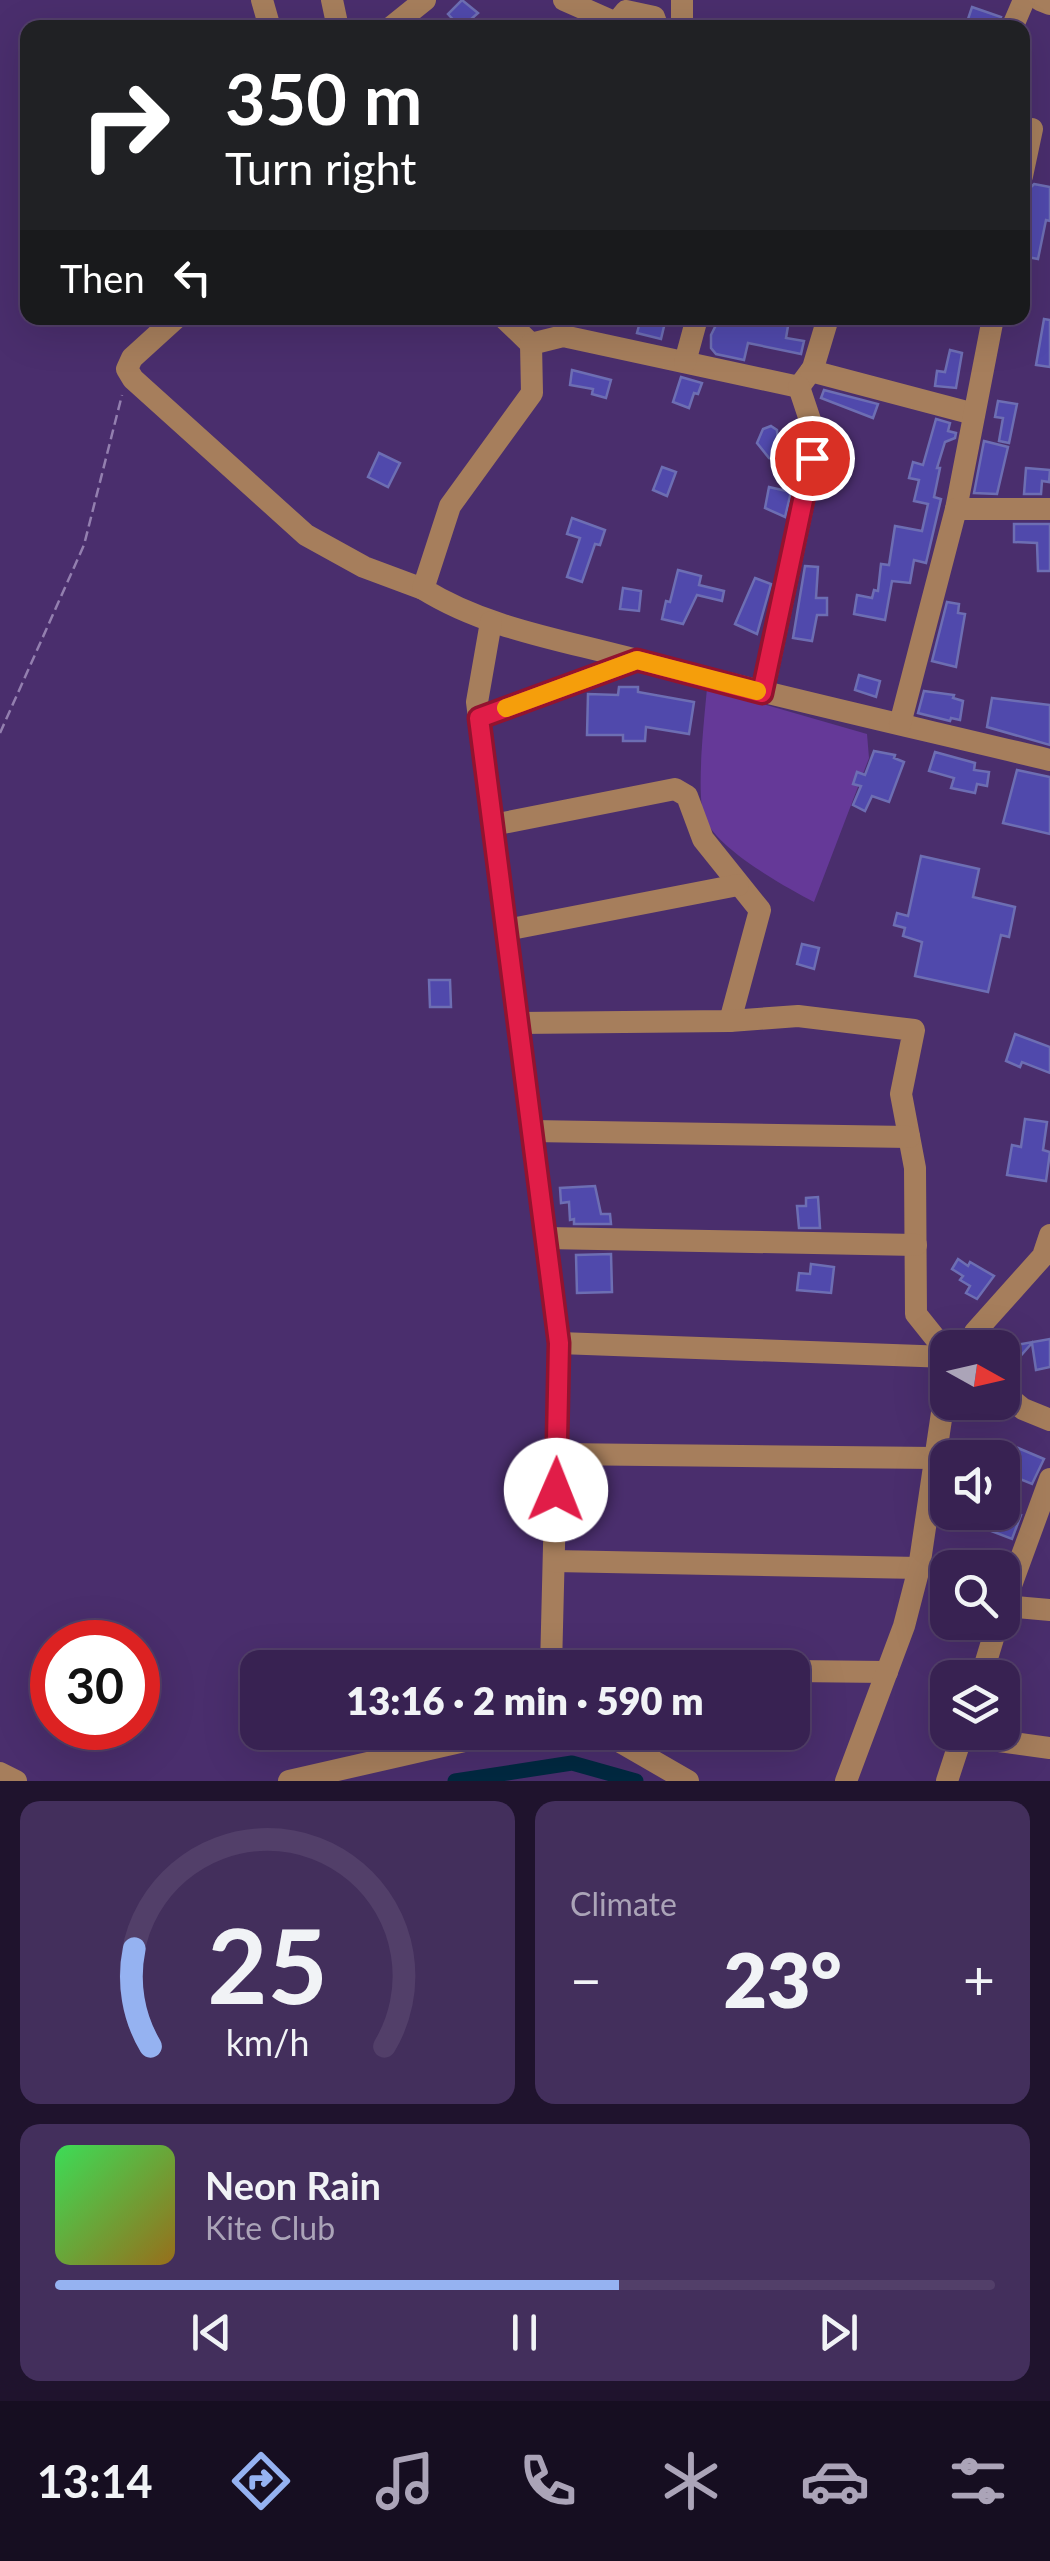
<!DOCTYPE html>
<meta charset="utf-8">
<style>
body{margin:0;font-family:Lato,sans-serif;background:#432f5c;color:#f1f3f6;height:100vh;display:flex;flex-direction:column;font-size:38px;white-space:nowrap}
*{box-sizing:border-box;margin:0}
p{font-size:32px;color:#aba4b8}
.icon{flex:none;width:55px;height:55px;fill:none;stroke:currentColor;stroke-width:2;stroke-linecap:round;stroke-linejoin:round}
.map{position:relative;height:1781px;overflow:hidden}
.details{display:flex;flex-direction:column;gap:20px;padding:20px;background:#1f132d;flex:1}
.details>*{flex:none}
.hud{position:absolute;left:20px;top:20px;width:1010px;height:305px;border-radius:20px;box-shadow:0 10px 40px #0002,0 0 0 2px #523f69;background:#202124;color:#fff;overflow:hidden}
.needle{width:65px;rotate:98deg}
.controls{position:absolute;left:930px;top:1330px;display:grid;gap:20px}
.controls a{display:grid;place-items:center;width:90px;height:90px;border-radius:20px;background:#382252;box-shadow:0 10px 40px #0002,0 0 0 2px #523f69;font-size:50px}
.speed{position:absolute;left:30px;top:1620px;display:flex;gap:20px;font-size:50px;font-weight:700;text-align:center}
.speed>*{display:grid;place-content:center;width:130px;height:130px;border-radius:50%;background:#382252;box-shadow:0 10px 40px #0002,0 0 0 2px #523f69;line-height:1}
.speed .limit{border:15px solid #d22;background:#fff;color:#111}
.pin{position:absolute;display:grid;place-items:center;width:85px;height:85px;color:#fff;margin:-42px;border:5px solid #fff;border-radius:50%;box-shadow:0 2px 10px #0007}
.me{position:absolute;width:110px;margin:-55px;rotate:1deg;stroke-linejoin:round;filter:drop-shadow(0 0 8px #0008)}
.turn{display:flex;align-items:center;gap:35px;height:210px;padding:0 40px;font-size:45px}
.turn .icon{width:130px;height:130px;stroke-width:2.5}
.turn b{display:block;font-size:70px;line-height:85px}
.then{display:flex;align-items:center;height:95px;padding:0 40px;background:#0003;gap:20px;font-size:38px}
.big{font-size:75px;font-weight:800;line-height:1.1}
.details .widget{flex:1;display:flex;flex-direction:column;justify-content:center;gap:15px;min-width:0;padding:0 35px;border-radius:20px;background:#432f5c}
.details .dial{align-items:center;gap:0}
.dial svg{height:260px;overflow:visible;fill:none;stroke:#523f69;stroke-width:7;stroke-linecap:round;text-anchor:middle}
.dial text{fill:#f1f3f6;stroke:none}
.song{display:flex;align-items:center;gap:30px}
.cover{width:120px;height:120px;border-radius:15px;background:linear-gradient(135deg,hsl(130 70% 55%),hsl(40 70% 35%))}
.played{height:10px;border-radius:5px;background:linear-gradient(90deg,#95b2f1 60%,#523f69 60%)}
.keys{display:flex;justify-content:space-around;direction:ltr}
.heat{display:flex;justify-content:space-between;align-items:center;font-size:55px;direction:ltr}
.details .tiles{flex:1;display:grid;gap:20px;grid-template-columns:1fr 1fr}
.widget:last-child{grid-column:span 2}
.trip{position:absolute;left:240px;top:1650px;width:570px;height:100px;border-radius:20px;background:#382252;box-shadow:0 10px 40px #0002,0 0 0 2px #523f69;font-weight:800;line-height:100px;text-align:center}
.tab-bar{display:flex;height:160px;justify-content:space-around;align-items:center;background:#160e21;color:#aba4b8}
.tab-bar .icon{width:70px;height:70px}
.tab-bar .current{color:#95b2f1}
.tab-bar b{font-size:45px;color:#f1f3f6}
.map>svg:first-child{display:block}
.green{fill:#653998}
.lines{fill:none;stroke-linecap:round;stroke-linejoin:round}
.canal{stroke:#012941;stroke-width:15}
.building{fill:#5049ac;stroke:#6d6eb3;stroke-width:2.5}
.path{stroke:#937faf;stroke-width:2.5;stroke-dasharray:10 5;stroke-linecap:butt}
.minor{stroke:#a67e5c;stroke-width:22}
.route-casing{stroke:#92132f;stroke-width:25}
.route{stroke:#e11d48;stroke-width:18}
.slow{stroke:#f59e0b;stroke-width:18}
</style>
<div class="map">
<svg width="1050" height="1781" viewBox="0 0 1050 1781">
<rect width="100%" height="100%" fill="#4a2e6d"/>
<path class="green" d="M 707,688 L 867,734 L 869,758 L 814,902 C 784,886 720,851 705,819 C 695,798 705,713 707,688 Z"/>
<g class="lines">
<polyline class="canal" points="455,1781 572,1763 636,1781"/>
</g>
<g class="building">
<polygon points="462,0 478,13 461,28 448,14"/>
<polygon points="972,7 1001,17 997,28 965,28"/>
<polygon points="1034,184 1050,187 1050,221 1046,220 1038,259 1022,256 1022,230 1030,188"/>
<polygon points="641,318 666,318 661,339 637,333"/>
<polygon points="728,318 788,326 786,338 804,341 801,354 748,343 744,360 716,354 711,348 711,335 717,323"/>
<polygon points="1044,319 1050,320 1050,367 1036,365"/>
<polygon points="950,350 962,353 956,388 935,386 937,371 945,372"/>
<polygon points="572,370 611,380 606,398 592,394 593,389 570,385"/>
<polygon points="681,377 702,383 698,394 694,393 689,408 673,402"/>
<polygon points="824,390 878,404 873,418 821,398"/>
<polygon points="998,401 1017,404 1009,443 999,441 1003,418 995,417"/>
<polygon points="936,419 950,423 948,431 956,433 955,438 945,442 937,468 940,468 934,497 941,499 926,563 914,560 910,583 892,581 885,620 854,614 857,595 872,598 874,590 878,591 881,564 889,565 895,526 922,531 928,504 914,501 919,480 909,478 913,462 923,465"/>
<polygon points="771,426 777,430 778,445 798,448 796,463 769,458 757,443 763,429"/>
<polygon points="984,441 1008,447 997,494 974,493"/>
<polygon points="379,453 400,463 388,487 368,477"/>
<polygon points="662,467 676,472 667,496 653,490"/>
<polygon points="1026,468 1050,470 1049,482 1042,481 1041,494 1024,494"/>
<polygon points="769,487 791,492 785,517 765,508"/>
<polygon points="572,518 605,530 600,545 595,544 582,582 567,577 580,538 567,534"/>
<polygon points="1014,524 1050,524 1050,571 1038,571 1037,543 1014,542"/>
<polygon points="805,566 818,567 816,598 827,598 827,615 817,615 812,641 793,638"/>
<polygon points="678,570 701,576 699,585 724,591 722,601 697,595 683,624 662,619 666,601 670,602"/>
<polygon points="755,578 771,584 757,634 735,624"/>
<polygon points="623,588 641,591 639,611 620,609"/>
<polygon points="947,602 959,604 958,613 965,614 956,667 932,661"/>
<polygon points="859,675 880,681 876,697 855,690"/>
<polygon points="619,687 638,687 638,692 694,702 689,734 646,727 645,741 623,741 623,735 587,735 588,694 618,695"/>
<polygon points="924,691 954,695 953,698 963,701 960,720 951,718 950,721 918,713"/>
<polygon points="992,698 1050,705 1050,745 987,727"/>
<polygon points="874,751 895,755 894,758 904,762 889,802 872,796 865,811 853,805 861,786 853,784 857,772 865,775"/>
<polygon points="935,752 975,763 974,770 989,772 987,786 977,784 975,793 951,788 954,778 929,771"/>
<polygon points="1017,770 1050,777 1050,834 1003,823"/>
<polygon points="921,856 979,869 973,897 1015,907 1009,937 1001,935 988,992 915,976 922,942 903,936 905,928 894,925 897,913 908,916"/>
<polygon points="802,944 819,948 814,969 797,964"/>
<polygon points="429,980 450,980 451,1007 430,1007"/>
<polygon points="1015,1034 1050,1047 1050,1073 1022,1062 1020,1067 1006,1061"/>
<polygon points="1025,1119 1047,1122 1043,1150 1050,1152 1046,1181 1007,1175 1012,1145 1021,1147"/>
<polygon points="595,1186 601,1214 610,1214 611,1224 574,1224 574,1219 570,1220 569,1202 561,1203 560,1188"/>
<polygon points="818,1197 820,1228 799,1228 797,1206 806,1206 806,1198"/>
<polygon points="611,1254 612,1292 577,1293 576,1255"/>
<polygon points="958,1259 968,1266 970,1262 994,1276 977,1299 966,1293 970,1286 960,1280 963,1276 952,1269"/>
<polygon points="811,1264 834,1267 831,1293 797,1290 799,1273 810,1274"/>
<polygon points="1001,1331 1016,1345 1050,1339 1050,1367 1036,1370 1032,1343 1002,1377 1002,1348 987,1348"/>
<polygon points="1018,1448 1044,1459 1032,1484 1008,1474"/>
<polygon points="1002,1508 1021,1515 1012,1539 986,1529 992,1512 1002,1512"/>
</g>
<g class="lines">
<polyline class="path" points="0,733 84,545 122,395"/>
<g class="minor">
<polyline points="262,0 270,28"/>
<polyline points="332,0 338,28"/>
<polyline points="564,0 614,22"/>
<polyline points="682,0 682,28"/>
<polyline points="1040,0 1050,4"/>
<polyline points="390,28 425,0"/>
<polyline points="612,28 626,11 654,17 658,28"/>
<polyline points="1012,28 1024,0"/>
<polyline points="1022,176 1032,129"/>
<polyline points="176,318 132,358 127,369 133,379 306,535 364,567 423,589"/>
<polyline points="504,318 531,344"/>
<path d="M 828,318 L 813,368 L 799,387 L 563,336 L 531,344 L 532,393 L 450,506 L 423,589 C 484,627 557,639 625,657 C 766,694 908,726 1050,760"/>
<polyline points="685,362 697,318"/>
<polyline points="811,371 974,414"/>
<polyline points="956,509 993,318"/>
<polyline points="491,622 477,702 559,1343 551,1668 554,1668"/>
<polyline points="763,693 813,458 813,429 799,387"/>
<polyline points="479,718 637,660"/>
<polyline points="900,724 956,509 1050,509"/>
<polyline points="493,825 675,789 687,796 703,839 760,910 730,1021"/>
<polyline points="506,930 738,885"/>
<polyline points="518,1023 730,1021 798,1016 914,1030 901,1094 915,1168 916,1314 948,1354"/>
<polyline points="532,1131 909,1137"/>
<polyline points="546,1238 916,1245"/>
<polyline points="559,1343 948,1357"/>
<polyline points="971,1348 975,1332 1043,1256 1050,1235"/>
<polyline points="1002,1392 1023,1409 1050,1420"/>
<polyline points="556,1454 935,1458"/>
<polyline points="554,1561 919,1568"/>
<polyline points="1004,1606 1050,1610"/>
<polyline points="1002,1610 1050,1479"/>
<polyline points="792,1671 887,1672"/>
<polyline points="981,1678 998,1622"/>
<polyline points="593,1732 610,1736 688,1781"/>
<polyline points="962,1736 1050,1748"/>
<polyline points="0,1773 16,1781"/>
<polyline points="289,1781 504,1732"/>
<polyline points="846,1781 904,1626 919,1568 948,1372"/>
<polyline points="947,1781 963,1732"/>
</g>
</g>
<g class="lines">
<g class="route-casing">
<polyline id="route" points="556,1490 559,1343 479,718 637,660 762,693 812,458"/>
</g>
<use href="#route" class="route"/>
<polyline class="slow" points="506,708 637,660 757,691"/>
</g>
</svg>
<div class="controls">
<a><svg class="needle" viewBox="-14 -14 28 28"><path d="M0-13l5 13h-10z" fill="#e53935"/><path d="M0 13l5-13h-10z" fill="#aba4b8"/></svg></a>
<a><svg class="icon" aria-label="sound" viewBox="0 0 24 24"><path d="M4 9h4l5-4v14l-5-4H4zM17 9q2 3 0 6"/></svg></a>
<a><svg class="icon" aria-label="search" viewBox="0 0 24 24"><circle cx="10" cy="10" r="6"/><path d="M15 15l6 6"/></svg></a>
<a><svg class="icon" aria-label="layers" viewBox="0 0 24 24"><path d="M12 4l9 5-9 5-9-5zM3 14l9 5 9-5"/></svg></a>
</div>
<div class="speed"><div class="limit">30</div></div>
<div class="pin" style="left:812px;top:458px;background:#d93025"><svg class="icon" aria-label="arrive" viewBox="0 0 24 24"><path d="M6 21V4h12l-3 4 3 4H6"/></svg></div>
<svg class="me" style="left:556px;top:1490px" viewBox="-20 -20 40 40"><circle r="19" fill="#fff"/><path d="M0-13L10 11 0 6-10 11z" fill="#e11d48"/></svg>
<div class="trip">13:16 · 2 min · 590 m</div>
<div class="hud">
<div class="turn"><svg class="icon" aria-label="right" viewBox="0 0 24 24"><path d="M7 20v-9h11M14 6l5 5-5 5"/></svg><div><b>350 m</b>Turn right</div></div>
<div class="then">Then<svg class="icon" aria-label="left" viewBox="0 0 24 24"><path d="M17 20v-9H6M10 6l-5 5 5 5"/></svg></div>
</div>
</div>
<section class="details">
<div class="tiles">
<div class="widget dial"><svg viewBox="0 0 100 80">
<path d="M14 69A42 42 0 1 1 86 69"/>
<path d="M14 69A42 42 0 0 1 9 39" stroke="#95b2f1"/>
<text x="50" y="56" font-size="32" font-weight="700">25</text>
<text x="50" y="72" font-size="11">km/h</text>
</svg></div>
<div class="widget"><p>Climate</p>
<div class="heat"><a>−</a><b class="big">23°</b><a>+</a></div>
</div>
<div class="widget">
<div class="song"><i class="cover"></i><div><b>Neon Rain</b><p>Kite Club</p></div></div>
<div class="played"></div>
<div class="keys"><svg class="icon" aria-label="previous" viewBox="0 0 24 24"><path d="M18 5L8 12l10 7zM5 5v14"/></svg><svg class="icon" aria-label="pause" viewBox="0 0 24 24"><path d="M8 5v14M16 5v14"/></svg><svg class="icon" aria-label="next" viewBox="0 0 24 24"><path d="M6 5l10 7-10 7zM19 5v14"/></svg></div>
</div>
</div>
</section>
<nav class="tab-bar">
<b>13:14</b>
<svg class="icon current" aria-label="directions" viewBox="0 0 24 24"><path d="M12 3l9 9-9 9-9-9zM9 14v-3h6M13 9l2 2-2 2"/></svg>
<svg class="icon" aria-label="music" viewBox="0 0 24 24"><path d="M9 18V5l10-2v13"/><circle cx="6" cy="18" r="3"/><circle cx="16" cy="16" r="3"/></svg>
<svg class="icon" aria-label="phone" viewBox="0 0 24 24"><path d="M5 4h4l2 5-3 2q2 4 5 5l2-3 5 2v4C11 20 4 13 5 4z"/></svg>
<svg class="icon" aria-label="climate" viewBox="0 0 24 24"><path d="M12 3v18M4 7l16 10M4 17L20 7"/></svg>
<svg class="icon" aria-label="car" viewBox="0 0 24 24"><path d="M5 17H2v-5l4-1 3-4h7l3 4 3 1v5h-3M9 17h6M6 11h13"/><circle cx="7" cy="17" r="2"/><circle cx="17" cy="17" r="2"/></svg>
<svg class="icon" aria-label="filters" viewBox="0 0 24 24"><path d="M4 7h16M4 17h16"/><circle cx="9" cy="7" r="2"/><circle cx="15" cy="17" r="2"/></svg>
</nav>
